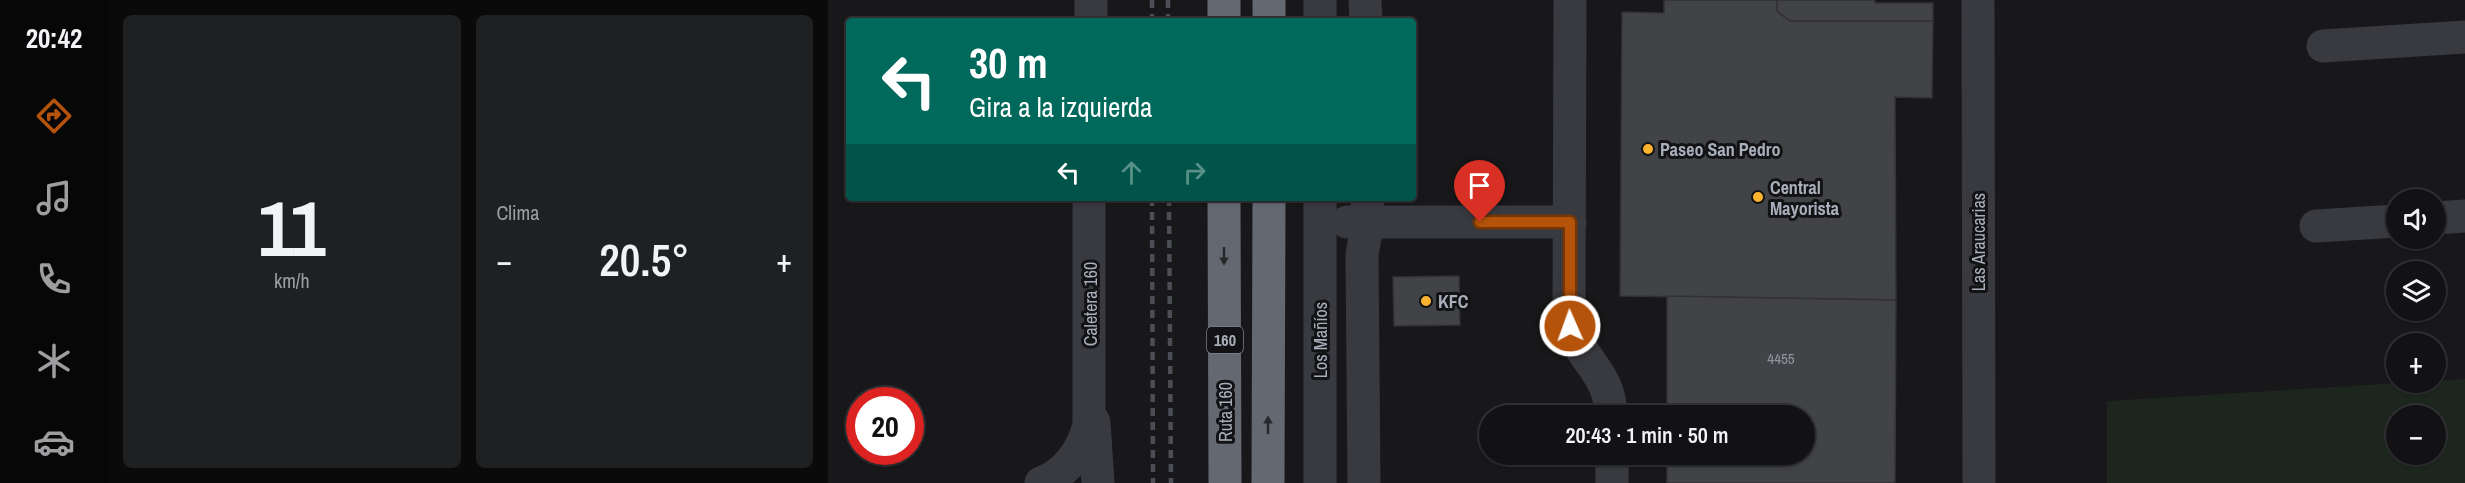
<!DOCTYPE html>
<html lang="es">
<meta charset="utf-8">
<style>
body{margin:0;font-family:"Archivo Narrow",sans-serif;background:#1f2022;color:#f1f3f6;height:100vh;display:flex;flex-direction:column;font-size:22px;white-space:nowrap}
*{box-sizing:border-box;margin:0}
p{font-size:20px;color:#9c9ea0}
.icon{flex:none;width:33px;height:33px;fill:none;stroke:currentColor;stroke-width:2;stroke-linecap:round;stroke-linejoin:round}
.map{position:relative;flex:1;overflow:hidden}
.panel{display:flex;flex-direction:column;gap:15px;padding:15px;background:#0a0a0b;width:720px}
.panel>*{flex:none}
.guide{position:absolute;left:18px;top:18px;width:570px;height:183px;border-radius:6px;box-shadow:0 2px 4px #0004,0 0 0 2px #313234;background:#00695c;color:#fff;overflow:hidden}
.fabs{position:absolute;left:1558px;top:189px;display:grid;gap:12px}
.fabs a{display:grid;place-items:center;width:60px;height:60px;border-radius:50%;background:#121214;box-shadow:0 2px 4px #0004,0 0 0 2px #313234;font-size:30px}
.speed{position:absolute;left:18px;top:387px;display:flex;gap:12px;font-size:30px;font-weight:700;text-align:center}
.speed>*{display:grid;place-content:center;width:78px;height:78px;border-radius:50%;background:#121214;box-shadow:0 2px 4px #0004,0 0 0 2px #313234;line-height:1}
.speed .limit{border:9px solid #d22;background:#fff;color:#111}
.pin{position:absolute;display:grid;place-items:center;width:51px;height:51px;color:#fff;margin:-62px -26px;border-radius:50% 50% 50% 0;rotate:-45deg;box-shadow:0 0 6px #0007}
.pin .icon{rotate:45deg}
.me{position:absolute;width:66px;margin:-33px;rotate:358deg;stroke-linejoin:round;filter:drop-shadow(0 0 4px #0008)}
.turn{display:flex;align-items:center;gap:21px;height:126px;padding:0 24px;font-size:27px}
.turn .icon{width:78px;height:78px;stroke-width:2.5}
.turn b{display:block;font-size:42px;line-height:51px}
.lanes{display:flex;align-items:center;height:57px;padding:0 24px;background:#0003;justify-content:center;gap:30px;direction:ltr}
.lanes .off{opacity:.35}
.big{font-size:45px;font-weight:600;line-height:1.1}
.panel .tile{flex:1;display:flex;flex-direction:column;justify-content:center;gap:9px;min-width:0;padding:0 21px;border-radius:9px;background:#1f2022}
.panel .dial{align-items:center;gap:0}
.dial b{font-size:78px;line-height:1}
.heat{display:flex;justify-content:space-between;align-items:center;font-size:33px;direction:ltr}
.panel .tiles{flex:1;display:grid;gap:15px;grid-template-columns:repeat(2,1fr)}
.trip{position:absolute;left:651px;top:405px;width:336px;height:60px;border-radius:30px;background:#121214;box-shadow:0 2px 4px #0004,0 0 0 2px #313234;font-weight:600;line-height:60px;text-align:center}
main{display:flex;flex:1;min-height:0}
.tabs{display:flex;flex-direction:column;width:108px;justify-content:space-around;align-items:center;background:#070708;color:#9c9ea0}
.tabs .icon{width:42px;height:42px}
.tabs .active{color:#b45309}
.tabs b{font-size:27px;color:#f1f3f6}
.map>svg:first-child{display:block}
.green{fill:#1d261e;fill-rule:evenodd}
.building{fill:#424347;stroke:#323236;stroke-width:1.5}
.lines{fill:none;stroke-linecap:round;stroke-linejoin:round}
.minor{stroke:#393a3f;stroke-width:33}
.highway{stroke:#646871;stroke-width:33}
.rail{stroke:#4b4e54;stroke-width:4.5;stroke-dasharray:8 6;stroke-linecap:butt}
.oneway{fill:#27282c}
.route-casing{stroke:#753606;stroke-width:15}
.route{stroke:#b45309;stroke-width:10}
.poi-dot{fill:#fcb42e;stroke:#131315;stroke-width:2}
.labels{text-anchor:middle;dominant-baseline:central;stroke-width:6;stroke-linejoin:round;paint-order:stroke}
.number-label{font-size:15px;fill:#8f949e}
.shield{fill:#131315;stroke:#7c8089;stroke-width:1.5}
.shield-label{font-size:16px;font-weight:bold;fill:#a9afbb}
.poi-label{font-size:18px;font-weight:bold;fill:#a9afbb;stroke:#131315;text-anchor:start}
.street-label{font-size:18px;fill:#a9afbb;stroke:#131315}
</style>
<main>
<nav class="tabs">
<b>20:42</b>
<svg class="icon active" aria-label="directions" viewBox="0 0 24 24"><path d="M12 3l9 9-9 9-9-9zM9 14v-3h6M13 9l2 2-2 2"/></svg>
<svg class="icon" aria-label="music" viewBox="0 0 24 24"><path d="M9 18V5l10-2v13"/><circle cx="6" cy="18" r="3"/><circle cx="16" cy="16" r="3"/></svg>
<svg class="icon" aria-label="phone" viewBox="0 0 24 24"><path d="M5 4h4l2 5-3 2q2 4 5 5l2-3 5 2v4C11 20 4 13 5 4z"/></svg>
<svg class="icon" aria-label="climate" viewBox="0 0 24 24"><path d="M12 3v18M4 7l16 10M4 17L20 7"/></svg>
<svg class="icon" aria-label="car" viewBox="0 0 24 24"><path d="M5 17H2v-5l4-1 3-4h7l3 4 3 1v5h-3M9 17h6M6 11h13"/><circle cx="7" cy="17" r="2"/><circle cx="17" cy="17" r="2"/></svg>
</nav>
<section class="panel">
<div class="tiles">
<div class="tile dial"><b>11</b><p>km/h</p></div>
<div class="tile"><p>Clima</p>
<div class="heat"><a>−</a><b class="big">20.5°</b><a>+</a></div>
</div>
</div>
</section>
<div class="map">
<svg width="1637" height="483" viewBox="0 0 1637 483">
<rect width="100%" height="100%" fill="#18181a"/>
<path class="green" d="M 1637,379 L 1637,483 L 1279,483 L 1279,401 ZM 1569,416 L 1608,416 L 1608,454 L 1569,454 Z"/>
<g class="building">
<polygon points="836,0 949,0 949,11 962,21 1105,21 1104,98 1067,97 1068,300 792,296 794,12 836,13"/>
<polygon points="949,0 1047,0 1047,3 1105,3 1105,21 962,21 949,11"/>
<polygon points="631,276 632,325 566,326 565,277"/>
<polygon points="839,296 1068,300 1067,483 839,483 839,454 976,454 976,416 839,416"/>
</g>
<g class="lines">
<g class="minor">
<polyline points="537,0 538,21"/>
<path d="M 742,0 L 741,319 C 748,358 783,371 783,416"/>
<polyline points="1150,0 1151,483"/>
<polyline points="263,21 263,0"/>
<polyline points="492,21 492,0"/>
<polyline points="1495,46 1637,37"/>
<polyline points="1608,218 1637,216"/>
<polyline points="519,222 742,222"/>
<polyline points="1488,226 1569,221"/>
<polyline points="266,422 270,483"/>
<polyline points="784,454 784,483"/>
<path d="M 213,483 C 239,473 254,451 261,425 L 261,198"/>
<polyline points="492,483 492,198"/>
<polyline points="536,483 534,254 540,222 539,198"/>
</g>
<g class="highway">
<polyline points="396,0 396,21"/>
<polyline points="441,21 441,0"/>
<polyline points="396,198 397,483"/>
<polyline points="440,483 441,198"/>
</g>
<g class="rail">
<polyline points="324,0 324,21"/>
<polyline points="340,0 340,21"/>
<polyline points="324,198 325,483"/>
<polyline points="341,198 343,483"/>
</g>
</g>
<defs><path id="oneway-solid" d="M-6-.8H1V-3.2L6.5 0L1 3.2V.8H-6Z" transform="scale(1.5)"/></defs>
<g class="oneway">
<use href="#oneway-solid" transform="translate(396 256) rotate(90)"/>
<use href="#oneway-solid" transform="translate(440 425) rotate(-90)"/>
</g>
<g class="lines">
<g class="route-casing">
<polyline id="route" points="652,222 742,222 742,326"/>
</g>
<use href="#route" class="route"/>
</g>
<g class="poi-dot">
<circle cx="820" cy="149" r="6"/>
<circle cx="930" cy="197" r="6"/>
<circle cx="598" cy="301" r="6"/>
</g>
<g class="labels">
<g class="number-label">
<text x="953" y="358">4455</text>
</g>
<rect class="shield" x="379" y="327" width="36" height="26" rx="4.5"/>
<g class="shield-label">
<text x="397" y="340">160</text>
</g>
<g class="poi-label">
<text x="832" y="149">Paseo San Pedro</text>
<text x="942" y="187">Central<tspan x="942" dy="21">Mayorista</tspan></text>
<text x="610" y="301">KFC</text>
</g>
<g class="street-label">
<text transform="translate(1150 242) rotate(-90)">Las Araucarias</text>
<text transform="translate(262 304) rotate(-90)">Caletera 160</text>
<text transform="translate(492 340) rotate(-90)">Los Mañíos</text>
<text transform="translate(397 412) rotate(-90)">Ruta 160</text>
</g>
</g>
</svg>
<div class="fabs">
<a><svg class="icon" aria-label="sound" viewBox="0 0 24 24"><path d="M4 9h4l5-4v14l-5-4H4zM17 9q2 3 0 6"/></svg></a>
<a><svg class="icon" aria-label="layers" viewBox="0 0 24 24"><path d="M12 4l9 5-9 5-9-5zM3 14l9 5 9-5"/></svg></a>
<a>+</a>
<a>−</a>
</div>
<div class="speed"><div class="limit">20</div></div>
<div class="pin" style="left:652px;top:222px;background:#d93025"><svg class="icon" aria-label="arrive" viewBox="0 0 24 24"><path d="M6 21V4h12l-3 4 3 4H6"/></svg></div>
<svg class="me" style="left:742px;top:326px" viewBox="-20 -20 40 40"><circle r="17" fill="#b45309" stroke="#fff" stroke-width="3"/><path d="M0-11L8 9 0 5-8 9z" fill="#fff"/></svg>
<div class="trip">20:43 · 1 min · 50 m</div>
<div class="guide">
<div class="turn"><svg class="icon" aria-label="left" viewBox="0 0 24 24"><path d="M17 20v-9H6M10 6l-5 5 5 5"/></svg><div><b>30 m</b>Gira a la izquierda</div></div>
<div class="lanes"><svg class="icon" aria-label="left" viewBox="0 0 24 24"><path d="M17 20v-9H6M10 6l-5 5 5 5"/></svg><svg class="icon off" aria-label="ahead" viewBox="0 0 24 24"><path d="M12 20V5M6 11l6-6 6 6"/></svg><svg class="icon off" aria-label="right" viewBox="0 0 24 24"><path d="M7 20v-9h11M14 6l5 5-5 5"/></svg></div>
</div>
</div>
</main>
